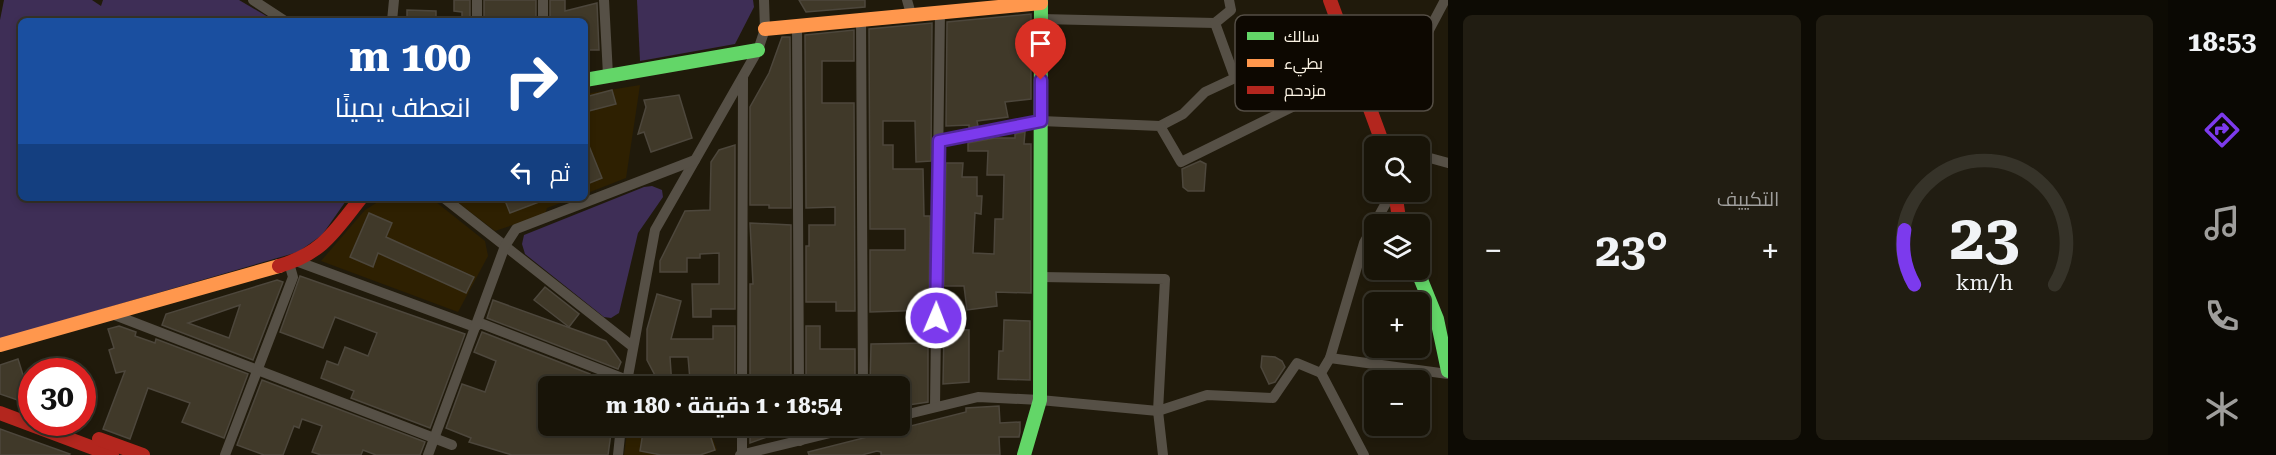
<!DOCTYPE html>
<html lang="ar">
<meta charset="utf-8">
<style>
body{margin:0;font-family:"Roboto Serif",Cairo,serif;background:#211d12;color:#f1f3f6;direction:rtl;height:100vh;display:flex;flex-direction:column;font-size:22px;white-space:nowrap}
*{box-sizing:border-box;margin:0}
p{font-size:20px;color:#9f9e9c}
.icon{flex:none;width:33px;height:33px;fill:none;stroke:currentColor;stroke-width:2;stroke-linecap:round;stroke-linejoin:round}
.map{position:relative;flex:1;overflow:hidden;direction:ltr}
.side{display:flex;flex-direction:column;gap:15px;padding:15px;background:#0d0b04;width:720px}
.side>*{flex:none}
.banner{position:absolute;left:18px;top:18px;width:570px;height:183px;border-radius:9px;box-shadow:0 3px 9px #0003,0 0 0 2px #363329;direction:rtl;background:#1a4fa0;color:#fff;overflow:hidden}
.controls{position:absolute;left:1364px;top:136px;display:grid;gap:12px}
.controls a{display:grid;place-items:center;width:66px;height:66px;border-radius:9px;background:#181408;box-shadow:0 3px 9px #0003,0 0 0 2px #363329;font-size:30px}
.speed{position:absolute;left:18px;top:358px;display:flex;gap:12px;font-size:30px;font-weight:700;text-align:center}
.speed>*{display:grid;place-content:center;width:78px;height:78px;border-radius:50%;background:#181408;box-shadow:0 3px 9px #0003,0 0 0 2px #363329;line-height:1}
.speed .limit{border:9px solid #d22;background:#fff;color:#111}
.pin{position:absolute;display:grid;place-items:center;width:51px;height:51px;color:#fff;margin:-62px -26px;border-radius:50% 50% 50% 0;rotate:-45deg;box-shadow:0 0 6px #0007}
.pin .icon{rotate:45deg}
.me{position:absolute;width:66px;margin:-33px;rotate:1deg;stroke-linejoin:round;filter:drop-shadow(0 0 4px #0008)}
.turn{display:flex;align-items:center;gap:21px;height:126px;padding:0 18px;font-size:27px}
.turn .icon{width:78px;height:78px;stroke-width:2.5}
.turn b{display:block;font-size:42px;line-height:51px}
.then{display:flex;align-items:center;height:57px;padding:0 18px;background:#0003;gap:12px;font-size:22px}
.big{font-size:45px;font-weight:700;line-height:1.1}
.side .card{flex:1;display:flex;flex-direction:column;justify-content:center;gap:9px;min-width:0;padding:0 21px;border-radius:9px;background:#211d12}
.side .dial{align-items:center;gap:0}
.dial svg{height:156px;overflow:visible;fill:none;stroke:#363329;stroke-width:7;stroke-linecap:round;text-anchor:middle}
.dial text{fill:#f1f3f6;stroke:none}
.heat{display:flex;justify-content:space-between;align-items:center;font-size:33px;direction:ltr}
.side .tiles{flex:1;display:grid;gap:15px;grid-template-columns:repeat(2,1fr)}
.trip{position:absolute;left:538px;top:376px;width:372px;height:60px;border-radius:9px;background:#181408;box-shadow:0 3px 9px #0003,0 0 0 2px #363329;font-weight:700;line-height:60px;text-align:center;direction:rtl}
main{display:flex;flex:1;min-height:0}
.tab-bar{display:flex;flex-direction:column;width:108px;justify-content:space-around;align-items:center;background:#0a0803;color:#9f9e9c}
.tab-bar .icon{width:42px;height:42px}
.tab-bar .selected{color:#7c3aed}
.tab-bar b{font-size:27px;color:#f1f3f6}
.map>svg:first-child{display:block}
.built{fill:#2e2001}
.green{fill:#3e2e56}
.building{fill:#403929;stroke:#4d473c;stroke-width:1.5;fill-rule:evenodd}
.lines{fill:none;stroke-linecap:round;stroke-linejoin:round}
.street{stroke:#565046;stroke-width:10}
.fast{stroke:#63d668;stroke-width:14}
.slow{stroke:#ff974d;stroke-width:14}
.jam{stroke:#b3261e;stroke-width:14}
.route-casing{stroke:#51269a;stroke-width:15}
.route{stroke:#7c3aed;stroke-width:10}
.key{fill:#0d0801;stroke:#544e45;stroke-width:1.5}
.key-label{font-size:16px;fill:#fbf3e4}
</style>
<main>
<nav class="tab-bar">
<b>18:53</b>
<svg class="icon selected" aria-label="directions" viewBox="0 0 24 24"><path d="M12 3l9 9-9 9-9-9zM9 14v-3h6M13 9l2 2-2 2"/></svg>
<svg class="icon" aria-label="music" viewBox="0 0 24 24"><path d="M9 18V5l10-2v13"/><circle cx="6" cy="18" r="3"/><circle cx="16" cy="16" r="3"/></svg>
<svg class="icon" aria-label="phone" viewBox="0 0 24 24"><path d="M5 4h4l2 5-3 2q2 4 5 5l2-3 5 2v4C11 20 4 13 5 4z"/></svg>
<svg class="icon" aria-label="climate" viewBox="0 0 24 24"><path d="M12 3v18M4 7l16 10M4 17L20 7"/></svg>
</nav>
<section class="side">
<div class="tiles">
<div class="card dial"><svg viewBox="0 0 100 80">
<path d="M14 69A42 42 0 1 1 86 69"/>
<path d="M14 69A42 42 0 0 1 9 41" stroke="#7c3aed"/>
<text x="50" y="56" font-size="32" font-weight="700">23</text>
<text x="50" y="72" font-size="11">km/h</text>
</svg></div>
<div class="card"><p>التكييف</p>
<div class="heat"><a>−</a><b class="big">23°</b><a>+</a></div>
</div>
</div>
</section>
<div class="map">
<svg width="1448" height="455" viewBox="0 0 1448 455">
<rect width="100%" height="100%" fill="#201a0b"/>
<g class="built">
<polygon points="640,85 626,178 585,194 585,94"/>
<polygon points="384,198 431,198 485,241 488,256 458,312 321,261 365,210"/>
<polygon points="452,198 574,198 547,208 545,214 495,231"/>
<polygon points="628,426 708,426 717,450 703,455 624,455"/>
</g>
<g class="green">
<polygon points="4,0 92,0 101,6 103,0 239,0 275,21 21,21 21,198 348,198 322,235 298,252 0,339 0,20"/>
<polygon points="637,0 753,0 754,7 735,44 640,61"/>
<polygon points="652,186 662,190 663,197 638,233 619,313 611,318 604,317 525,254 522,244 524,235 644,187"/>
</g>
<g class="building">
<polygon points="454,0 470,0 470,21 462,21 462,12 454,11"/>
<rect x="484" y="0" width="52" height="21"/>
<polygon points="550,0 565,0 565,11 597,3 599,50 587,50 585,21 550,21"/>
<polygon points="799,0 865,0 865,7 806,12"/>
<polygon points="407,10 436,11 436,21 407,21"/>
<polygon points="1031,14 1031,99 1005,102 1008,117 977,121 978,126 969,128 969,125 946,126 947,22"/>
<polygon points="932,23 931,161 916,162 915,121 883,121 883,145 893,145 893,169 923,169 924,216 930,216 929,310 870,312 870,250 905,250 905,229 870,229 869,29"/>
<polygon points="854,30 854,61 822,61 822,103 854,103 855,311 836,311 836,302 806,302 806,246 809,246 809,225 835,225 835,207 806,208 805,35"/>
<polygon points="782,37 790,37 791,208 769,208 769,205 750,205 750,107 769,73"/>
<polygon points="612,90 616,104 585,112 585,97"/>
<polygon points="679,95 692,138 651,152 644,132 638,134 646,107 644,100"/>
<polygon points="1025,132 1024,144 1031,144 1031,293 996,292 997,306 967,310 964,286 944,286 946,163 963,163 962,177 977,177 977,196 982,196 981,214 975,213 973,253 994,254 995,219 1003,219 1004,175 987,175 988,151 968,151 968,143 995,138 1015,138 1015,134"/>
<polygon points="585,136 602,178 585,185"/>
<polygon points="735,145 735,309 711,309 711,317 693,317 692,284 719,284 719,253 700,254 700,258 687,258 687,272 660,272 660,261 685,211 710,210 711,162 719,150"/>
<polygon points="1200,161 1206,164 1204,191 1188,191 1183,187 1182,169"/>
<polygon points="504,198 546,198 547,199 510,213"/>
<polygon points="369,213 392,223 386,237 474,277 466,293 378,253 373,267 350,257"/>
<polygon points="750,223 791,225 791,384 750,386 750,284 753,284"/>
<polygon points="300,276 465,334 430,428 351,398 354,391 321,378 327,361 338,365 345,347 368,356 377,333 335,317 323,348 280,332"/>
<path d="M 277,280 L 283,282 L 253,360 L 162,325 L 166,314 ZM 240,305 L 229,338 L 188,323 Z"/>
<polygon points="545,287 579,314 569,327 534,300"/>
<polygon points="657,294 681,301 671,339 713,339 713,326 735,326 735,387 716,387 716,380 690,380 688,357 670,357 672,387 663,387 662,381 658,381 647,360 647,329"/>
<polygon points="493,300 606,341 621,362 618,369 487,318"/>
<polygon points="1004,320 1030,321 1030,380 998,379 999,351 1003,351"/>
<polygon points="119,326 136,332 135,336 155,343 156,339 248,374 224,438 182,422 190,403 148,388 130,439 103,429 125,371 116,373 109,350 114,348 108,329"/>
<polygon points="806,326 820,326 820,349 855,349 855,387 806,387"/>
<polygon points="944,329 969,330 969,382 943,384"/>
<polygon points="482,332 590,374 585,387 549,387 542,415 549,418 549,426 612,426 608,455 512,455 469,442 471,438 446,428 462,384 485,392 496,361 474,352"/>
<polygon points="928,343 928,402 902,406 901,387 870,387 871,344"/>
<polygon points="1262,356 1275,357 1282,361 1285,367 1275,382 1269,384 1261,367"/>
<polygon points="18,359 23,375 19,386 32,387 32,405 0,394 0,365"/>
<polygon points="262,380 425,442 420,455 376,455 363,450 361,455 321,455 312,452 322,426 302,419 299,428 294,426 283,455 264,455 237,445"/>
<polygon points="999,406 1000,423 1020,422 1020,432 1019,437 999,437 1000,455 881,455 881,452 877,451 862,455 809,455 808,452 966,412 966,408"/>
<polygon points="644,426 707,426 715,450 700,455 661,455 640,451"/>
<polygon points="750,426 792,426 792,428 750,443"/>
<polygon points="0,429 70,454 69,455 0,455"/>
</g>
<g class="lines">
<g class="street">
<polyline points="253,0 285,21"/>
<polyline points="543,0 543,21"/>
<polyline points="604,0 608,75"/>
<polyline points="907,0 911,14"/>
<polyline points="861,18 863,387"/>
<polyline points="1041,19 1215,23 1231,10 1229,0"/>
<polyline points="392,21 394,0"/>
<polyline points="477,21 477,0"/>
<polyline points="797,25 799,387"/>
<polyline points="1160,126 1183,114 1205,92 1235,78 1215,23"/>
<polyline points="939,141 1041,121 1160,126 1181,162 1357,75 1427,34 1445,0"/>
<polyline points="1419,155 1448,163"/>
<polyline points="444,198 632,346"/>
<polyline points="296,261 475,327 480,323 627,380"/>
<polyline points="1041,277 1165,279 1158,411 1163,455"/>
<polyline points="112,314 452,445"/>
<polyline points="1330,358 1448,374"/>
<polyline points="626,387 655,230 758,50 765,29 764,0"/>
<polyline points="742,387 743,78"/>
<polyline points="935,407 940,11"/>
<polyline points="900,416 978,397 1040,400 1158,411 1207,395 1273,398 1297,363 1321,373"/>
<polyline points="800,426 800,441"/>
<polyline points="225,455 293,277 289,263"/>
<polyline points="428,455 505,246 516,229 695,160"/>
<polyline points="618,455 621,426"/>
<polyline points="740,455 859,426"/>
<polyline points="742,455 742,426"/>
<polyline points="1364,455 1321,373 1330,358 1364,243 1392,192"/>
</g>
<g class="fast">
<polyline points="585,80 758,50"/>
<polyline points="1417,270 1437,319 1448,371"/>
<polyline points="1024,455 1040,400 1041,0"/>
</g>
<g class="slow">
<polyline points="765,29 1041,3"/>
<polyline points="0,345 279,266"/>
</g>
<g class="jam">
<polyline points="1330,0 1384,147"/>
<polyline points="1395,192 1400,225"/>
<path d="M 279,266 C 323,253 334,232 361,198"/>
<polyline points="0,413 112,455"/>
<polyline points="99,439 143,455"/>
</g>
</g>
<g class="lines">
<g class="route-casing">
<polyline id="route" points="936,318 939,141 1041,121 1041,80"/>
</g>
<use href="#route" class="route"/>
</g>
<rect x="1235" y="15" width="198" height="96" rx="9" class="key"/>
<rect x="1247" y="32" width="27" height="8" fill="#63d668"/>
<rect x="1247" y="59" width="27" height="8" fill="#ff974d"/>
<rect x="1247" y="86" width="27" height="8" fill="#b3261e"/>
<g class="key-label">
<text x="1284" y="42">سالك</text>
<text x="1284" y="69">بطيء</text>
<text x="1284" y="96">مزدحم</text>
</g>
</svg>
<div class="controls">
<a><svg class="icon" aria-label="search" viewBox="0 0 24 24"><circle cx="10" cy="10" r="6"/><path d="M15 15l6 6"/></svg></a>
<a><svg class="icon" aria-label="layers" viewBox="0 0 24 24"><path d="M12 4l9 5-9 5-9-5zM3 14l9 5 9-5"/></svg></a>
<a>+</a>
<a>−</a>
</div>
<div class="speed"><div class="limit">30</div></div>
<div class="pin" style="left:1041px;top:80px;background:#d93025"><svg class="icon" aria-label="arrive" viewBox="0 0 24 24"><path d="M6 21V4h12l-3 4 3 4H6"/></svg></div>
<svg class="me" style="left:936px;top:318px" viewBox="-20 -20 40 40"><circle r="17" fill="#7c3aed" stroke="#fff" stroke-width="3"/><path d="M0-11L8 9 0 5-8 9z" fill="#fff"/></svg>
<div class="trip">18:54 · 1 دقيقة · 180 m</div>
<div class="banner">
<div class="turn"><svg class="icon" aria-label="right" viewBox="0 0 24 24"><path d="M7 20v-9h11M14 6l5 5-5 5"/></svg><div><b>100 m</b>انعطف يمينًا</div></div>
<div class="then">ثم<svg class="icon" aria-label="left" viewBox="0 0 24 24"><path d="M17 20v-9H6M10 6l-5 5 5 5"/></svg></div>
</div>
</div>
</main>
